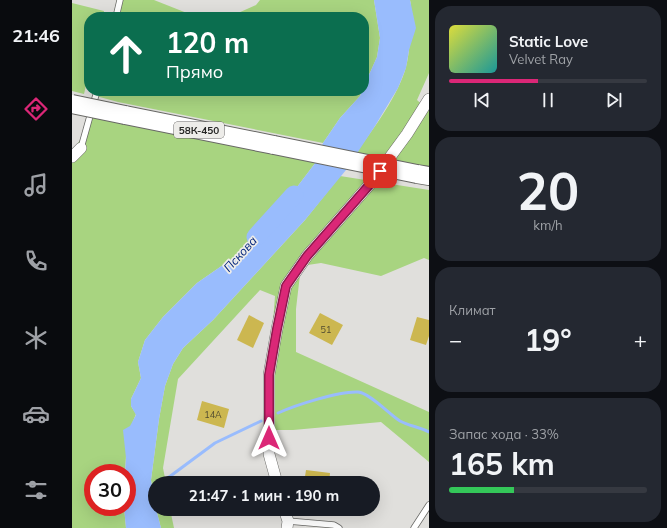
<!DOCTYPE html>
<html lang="ru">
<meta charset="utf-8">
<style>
body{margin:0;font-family:Mulish,sans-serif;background:#242831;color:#f1f3f6;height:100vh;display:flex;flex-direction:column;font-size:15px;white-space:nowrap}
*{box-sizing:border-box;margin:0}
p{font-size:13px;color:#9ea1a6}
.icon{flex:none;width:22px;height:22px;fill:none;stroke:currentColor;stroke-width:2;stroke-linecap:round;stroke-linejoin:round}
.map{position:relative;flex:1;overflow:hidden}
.drawer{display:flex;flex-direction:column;gap:6px;padding:6px;background:#0d0f14;width:238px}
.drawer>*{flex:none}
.hud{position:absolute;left:12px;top:12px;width:285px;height:84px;border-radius:16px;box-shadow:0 4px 16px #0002;background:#0b6e4f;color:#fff;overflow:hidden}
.speed{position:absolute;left:12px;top:464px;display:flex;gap:8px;font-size:20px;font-weight:700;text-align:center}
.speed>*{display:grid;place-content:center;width:52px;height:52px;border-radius:50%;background:#171b24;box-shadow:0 4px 16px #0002;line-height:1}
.speed .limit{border:6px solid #d22;background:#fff;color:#111}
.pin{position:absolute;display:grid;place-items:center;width:34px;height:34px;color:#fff;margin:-17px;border-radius:8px;box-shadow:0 2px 6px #0006}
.me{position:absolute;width:44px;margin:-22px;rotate:0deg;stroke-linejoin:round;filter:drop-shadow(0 0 3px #0008)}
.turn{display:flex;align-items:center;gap:14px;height:84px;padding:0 16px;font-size:18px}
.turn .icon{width:52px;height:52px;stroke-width:2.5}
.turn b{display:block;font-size:28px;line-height:34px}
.big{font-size:30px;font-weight:700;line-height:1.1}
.drawer .tile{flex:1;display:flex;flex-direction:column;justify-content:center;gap:6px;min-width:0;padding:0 14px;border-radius:16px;background:#242831}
.drawer .dial{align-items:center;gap:0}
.dial b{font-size:52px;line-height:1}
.song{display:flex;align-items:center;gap:12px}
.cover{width:48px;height:48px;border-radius:6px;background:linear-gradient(135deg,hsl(60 70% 55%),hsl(180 70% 35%))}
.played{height:4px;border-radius:2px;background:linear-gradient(90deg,#db2777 45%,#363941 45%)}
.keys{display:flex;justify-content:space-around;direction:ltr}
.heat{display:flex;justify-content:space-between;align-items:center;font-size:22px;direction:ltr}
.charge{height:6px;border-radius:3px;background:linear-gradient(90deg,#34c759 33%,#363941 0)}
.trip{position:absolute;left:76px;top:476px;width:232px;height:40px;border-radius:20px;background:#171b24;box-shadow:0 4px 16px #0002;font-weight:700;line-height:40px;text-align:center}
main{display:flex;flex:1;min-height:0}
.menu{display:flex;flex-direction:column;width:72px;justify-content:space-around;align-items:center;background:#090b0e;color:#9ea1a6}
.menu .icon{width:28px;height:28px}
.menu .selected{color:#db2777}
.menu b{font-size:18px;color:#f1f3f6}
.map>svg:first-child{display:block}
.green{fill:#a8d480}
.water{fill:#99bcfd}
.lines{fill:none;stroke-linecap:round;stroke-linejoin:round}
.stream{stroke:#99bcfd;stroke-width:3}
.river{stroke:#99bcfd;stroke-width:19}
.building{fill:#ccb750}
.service-casing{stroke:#686865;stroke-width:7}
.minor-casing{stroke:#686865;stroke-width:12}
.trunk-casing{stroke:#686865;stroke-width:20}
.service{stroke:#fff;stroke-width:5.5}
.minor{stroke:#fff;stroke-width:11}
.trunk{stroke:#fff;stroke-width:18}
.trunk-bridge-casing{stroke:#686865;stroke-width:20;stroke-linecap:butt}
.trunk-bridge{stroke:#fff;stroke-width:18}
.route-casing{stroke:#8e194d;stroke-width:10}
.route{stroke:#db2777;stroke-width:7}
.labels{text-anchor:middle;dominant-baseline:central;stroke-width:3.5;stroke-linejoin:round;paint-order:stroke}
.number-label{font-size:9px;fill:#504a30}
.shield{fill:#edece9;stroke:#626160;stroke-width:1}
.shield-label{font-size:10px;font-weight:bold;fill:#262625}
.water-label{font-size:12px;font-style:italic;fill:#00237c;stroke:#edece9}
</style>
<main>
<nav class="menu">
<b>21:46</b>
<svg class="icon selected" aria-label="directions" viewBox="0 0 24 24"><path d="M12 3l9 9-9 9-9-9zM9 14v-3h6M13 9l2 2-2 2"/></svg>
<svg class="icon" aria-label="music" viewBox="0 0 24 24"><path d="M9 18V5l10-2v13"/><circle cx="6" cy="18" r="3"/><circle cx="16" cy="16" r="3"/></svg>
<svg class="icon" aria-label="phone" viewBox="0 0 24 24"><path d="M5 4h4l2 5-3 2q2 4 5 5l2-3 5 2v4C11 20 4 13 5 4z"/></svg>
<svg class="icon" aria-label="climate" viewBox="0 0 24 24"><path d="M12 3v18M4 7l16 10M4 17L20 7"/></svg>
<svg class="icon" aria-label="car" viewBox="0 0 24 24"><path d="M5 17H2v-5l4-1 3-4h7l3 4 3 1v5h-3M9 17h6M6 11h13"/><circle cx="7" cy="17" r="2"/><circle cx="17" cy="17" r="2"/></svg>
<svg class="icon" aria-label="filters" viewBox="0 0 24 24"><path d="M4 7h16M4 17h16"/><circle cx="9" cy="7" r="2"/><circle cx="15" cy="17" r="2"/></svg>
</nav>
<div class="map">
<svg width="357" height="528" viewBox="0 0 357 528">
<rect width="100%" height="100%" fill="#e0dfdc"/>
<g class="green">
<polygon points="45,0 82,0 125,17 41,17"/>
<polygon points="188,0 302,0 308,38 305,57 292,86 292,17 157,17 184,5"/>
<path d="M 338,0 L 357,0 L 357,73 L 345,100 L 357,111 L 357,167 L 284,153 C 302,128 326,96 334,67 C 339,47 338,26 339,5 Z"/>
<polygon points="0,3 32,11 31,17 17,17 17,73 12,94 0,91"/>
<polygon points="25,91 290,91 288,96 268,118 251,143 46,102 24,96"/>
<path d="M 17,117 L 28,118 L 244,162 L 203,216 L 164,256 L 125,283 L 91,317 L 73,340 L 66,362 L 69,378 L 59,399 L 59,406 L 64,414 C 55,433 54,453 53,473 L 21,473 L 21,507 L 52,507 L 54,528 L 0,528 L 0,151 L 14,132 Z"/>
<polygon points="268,176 357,190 357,260 352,258 309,276 249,263 229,266 224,309 224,352 357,412 357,462 309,422 221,430 193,430 203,296 188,290 106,379 91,468 94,483 83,483 83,501 79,480 87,419 93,386 101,364 111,348 141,320 233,220"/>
<polygon points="84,509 98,509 102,528 89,528"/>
</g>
<polygon class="water" points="302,0 338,0 344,28 337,50 334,68 326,88 303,126 274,170 233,220 141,320 111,348 101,364 93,386 87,419 79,480 83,509 84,509 89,528 54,528 52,507 55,507 55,473 53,473 54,458 51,430 58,426 64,415 59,406 59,399 69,378 66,362 73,340 91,317 125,283 164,256 203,216 244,162 251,143 268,118 288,96 290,91 292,91 292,86 305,57 308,38"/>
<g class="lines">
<g class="stream">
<path d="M 206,413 C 224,405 267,391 286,392 C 298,393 318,415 328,421 C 337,426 348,427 357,432"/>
<polyline points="89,483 143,443 189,421"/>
</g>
<polyline class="river" points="184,237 222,195"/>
</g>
<g class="building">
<polygon points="248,313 271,325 260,345 237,333"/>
<polygon points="177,315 192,323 181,348 165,340"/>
<polygon points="345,317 357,320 357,336 354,345 338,340"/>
<polygon points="130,401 157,409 152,428 125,420"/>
<polygon points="234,470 258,473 257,483 232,483"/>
</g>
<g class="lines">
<g class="service-casing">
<g id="service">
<polyline points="44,17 48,0"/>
<polyline points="9,148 25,91"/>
<polyline points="216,521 262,525 267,528"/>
<polyline points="342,528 357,505"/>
</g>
</g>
<g class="minor-casing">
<g id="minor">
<polyline points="0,157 9,148"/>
<polyline points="205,483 197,454 197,375 205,329 214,286 235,256 299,183 335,134 357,99"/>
<polyline points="212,509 216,521 215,528"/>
</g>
</g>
<g class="trunk-casing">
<g id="trunk">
<polyline points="53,115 202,145"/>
<polyline points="345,174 357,176"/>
</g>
</g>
<use href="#service" class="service"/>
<use href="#minor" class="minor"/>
<use href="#trunk" class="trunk"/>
<g class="trunk-bridge-casing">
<g id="trunk-bridge">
<polyline points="0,104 53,115"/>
<polyline points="202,145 345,174"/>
</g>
</g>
<use href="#trunk-bridge" class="trunk-bridge"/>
</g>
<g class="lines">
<g class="route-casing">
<polyline id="route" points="197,438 197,375 205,329 214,286 235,256 299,183 308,171"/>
</g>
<use href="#route" class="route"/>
</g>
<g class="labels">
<g class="number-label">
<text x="254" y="329">51</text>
<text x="141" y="414">14А</text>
</g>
<rect class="shield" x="102" y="122" width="50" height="16" rx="3"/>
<g class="shield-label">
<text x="127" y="130">58К-450</text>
</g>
<g class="water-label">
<text transform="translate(168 254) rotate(-48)">Пскова</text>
</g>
</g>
</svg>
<div class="speed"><div class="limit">30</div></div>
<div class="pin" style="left:308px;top:171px;background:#d93025"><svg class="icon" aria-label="arrive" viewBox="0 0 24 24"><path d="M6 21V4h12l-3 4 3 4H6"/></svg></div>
<svg class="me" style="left:197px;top:438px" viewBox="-20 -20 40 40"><path d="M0-17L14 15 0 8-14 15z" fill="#db2777" stroke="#fff" stroke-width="4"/></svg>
<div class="trip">21:47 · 1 мин · 190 m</div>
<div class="hud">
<div class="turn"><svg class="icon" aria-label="ahead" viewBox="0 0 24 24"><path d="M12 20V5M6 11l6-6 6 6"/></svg><div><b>120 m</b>Прямо</div></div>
</div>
</div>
<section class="drawer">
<div class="tile">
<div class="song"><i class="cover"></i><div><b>Static Love</b><p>Velvet Ray</p></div></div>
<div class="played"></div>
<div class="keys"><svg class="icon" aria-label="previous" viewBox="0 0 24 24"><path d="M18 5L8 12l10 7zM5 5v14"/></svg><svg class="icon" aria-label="pause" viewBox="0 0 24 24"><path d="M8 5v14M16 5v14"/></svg><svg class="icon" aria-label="next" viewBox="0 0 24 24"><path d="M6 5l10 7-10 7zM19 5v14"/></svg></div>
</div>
<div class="tile dial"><b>20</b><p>km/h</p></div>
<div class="tile"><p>Климат</p>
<div class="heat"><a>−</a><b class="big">19°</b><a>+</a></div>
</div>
<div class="tile"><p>Запас хода · 33%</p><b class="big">165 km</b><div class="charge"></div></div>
</section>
</main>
